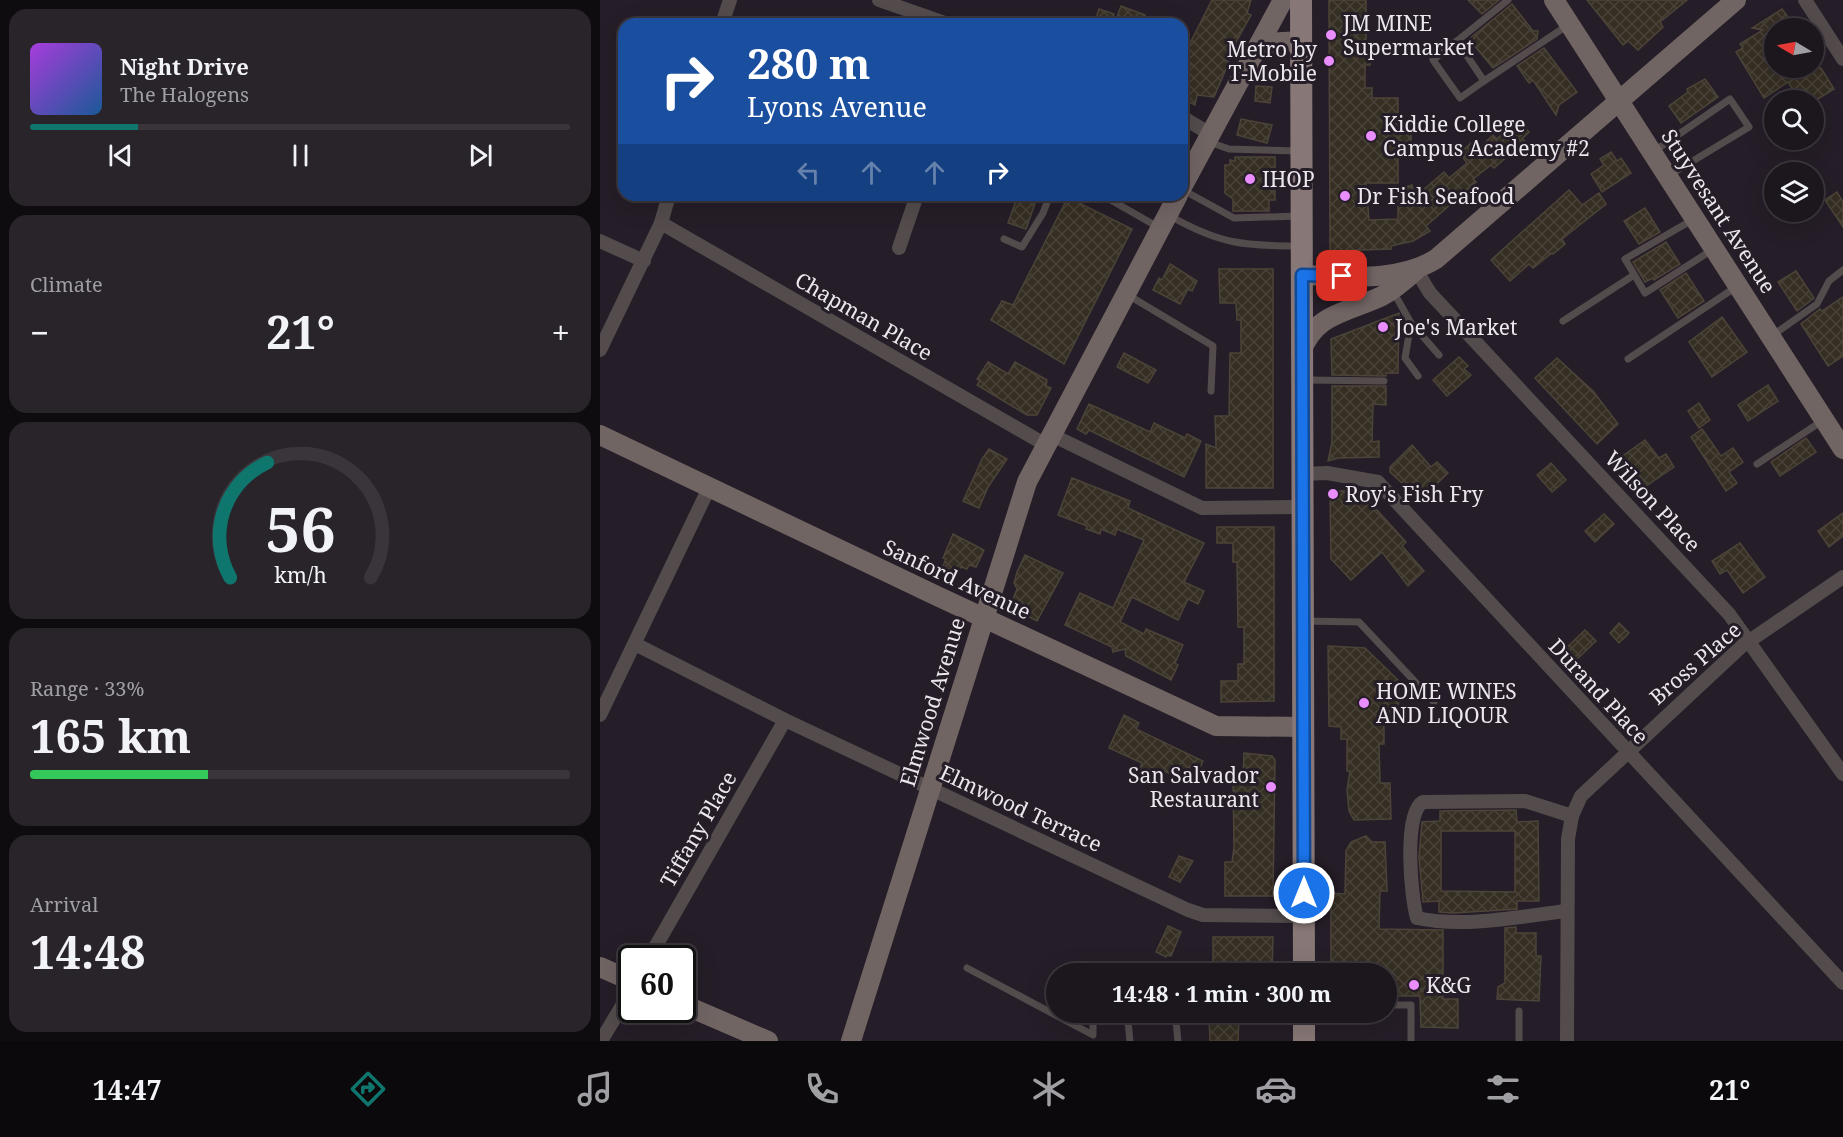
<!DOCTYPE html>
<meta charset="utf-8">
<style>
body{margin:0;font-family:"Noto Serif",serif;background:#29232a;color:#f1f3f6;height:100vh;display:flex;flex-direction:column;font-size:22px;white-space:nowrap}
*{box-sizing:border-box;margin:0}
p{font-size:20px;color:#a09fa4}
.icon{flex:none;width:33px;height:33px;fill:none;stroke:currentColor;stroke-width:2;stroke-linecap:round;stroke-linejoin:round}
.map{position:relative;flex:1;overflow:hidden}
.drawer{display:flex;flex-direction:column;gap:9px;padding:9px;background:#0f0c10;width:600px}
.drawer>*{flex:none}
.guide{position:absolute;left:18px;top:18px;width:570px;height:183px;border-radius:18px;box-shadow:0 6px 24px #0002,0 0 0 2px #3a353b;background:#1a4fa0;color:#fff;overflow:hidden}
.needle{width:39px;rotate:280deg}
.controls{position:absolute;left:1164px;top:18px;display:grid;gap:12px}
.controls a{display:grid;place-items:center;width:60px;height:60px;border-radius:50%;background:#1c161d;box-shadow:0 6px 24px #0002,0 0 0 2px #3a353b;font-size:30px}
.speed{position:absolute;left:18px;top:945px;display:flex;gap:12px;font-size:30px;font-weight:700;text-align:center}
.speed>*{display:grid;place-content:center;width:78px;height:78px;border-radius:50%;background:#1c161d;box-shadow:0 6px 24px #0002,0 0 0 2px #3a353b;line-height:1}
.speed .limit{border:3px solid #111;border-radius:9px;background:#fff;color:#111}
.pin{position:absolute;display:grid;place-items:center;width:51px;height:51px;color:#fff;margin:-26px;border-radius:12px;box-shadow:0 3px 9px #0006}
.me{position:absolute;width:66px;margin:-33px;rotate:0deg;stroke-linejoin:round;filter:drop-shadow(0 0 4px #0008)}
.turn{display:flex;align-items:center;gap:21px;height:126px;padding:0 30px;font-size:27px}
.turn .icon{width:78px;height:78px;stroke-width:2.5}
.turn b{display:block;font-size:42px;line-height:51px}
.lanes{display:flex;align-items:center;height:57px;padding:0 30px;background:#0003;justify-content:center;gap:30px;direction:ltr}
.lanes .off{opacity:.35}
.big{font-size:45px;font-weight:700;line-height:1.1}
.drawer .tile{flex:1;display:flex;flex-direction:column;justify-content:center;gap:9px;min-width:0;padding:0 21px;border-radius:18px;background:#29232a}
.drawer .dial{align-items:center;gap:0}
.dial svg{height:156px;overflow:visible;fill:none;stroke:#3a353b;stroke-width:7;stroke-linecap:round;text-anchor:middle}
.dial text{fill:#f1f3f6;stroke:none}
.song{display:flex;align-items:center;gap:18px}
.cover{width:72px;height:72px;border-radius:9px;background:linear-gradient(135deg,hsl(280 70% 55%),hsl(210 70% 35%))}
.played{height:6px;border-radius:3px;background:linear-gradient(90deg,#0f766e 20%,#3a353b 20%)}
.keys{display:flex;justify-content:space-around;direction:ltr}
.heat{display:flex;justify-content:space-between;align-items:center;font-size:33px;direction:ltr}
.charge{height:9px;border-radius:4px;background:linear-gradient(90deg,#34c759 33%,#3a353b 0)}
.trip{position:absolute;left:446px;top:963px;width:351px;height:60px;border-radius:30px;background:#1c161d;box-shadow:0 6px 24px #0002,0 0 0 2px #3a353b;font-weight:700;line-height:60px;text-align:center}
.menu{display:flex;height:96px;justify-content:space-around;align-items:center;background:#0b090c;color:#a09fa4}
.menu .icon{width:42px;height:42px}
.menu .on{color:#0f766e}
.menu b{font-size:27px;color:#f1f3f6}
main{display:flex;flex:1;min-height:0}
.map>svg:first-child{display:block}
.building{fill:url(#building-cross-hatch);stroke:#4c4438;stroke-width:1.5;fill-rule:evenodd}
.lines{fill:none;stroke-linecap:round;stroke-linejoin:round}
.lane{stroke:#544c4c;stroke-width:7}
.street{stroke:#544c4c;stroke-width:14}
.secondary{stroke:#716564;stroke-width:20}
.primary{stroke:#877877;stroke-width:22}
.route-casing{stroke:#114b97;stroke-width:15}
.route{stroke:#1a73e8;stroke-width:10}
.poi-dot{fill:#ea8dfd;stroke:#251d27;stroke-width:2}
.labels{text-anchor:middle;dominant-baseline:central;stroke-width:6;stroke-linejoin:round;paint-order:stroke}
.poi-label{font-size:21px;fill:#ece6ed;stroke:#251d27;text-anchor:start}
.street-label{font-size:21px;fill:#ece6ed;stroke:#251d27}
</style>
<main>
<section class="drawer">
<div class="tile">
<div class="song"><i class="cover"></i><div><b>Night Drive</b><p>The Halogens</p></div></div>
<div class="played"></div>
<div class="keys"><svg class="icon" aria-label="previous" viewBox="0 0 24 24"><path d="M18 5L8 12l10 7zM5 5v14"/></svg><svg class="icon" aria-label="pause" viewBox="0 0 24 24"><path d="M8 5v14M16 5v14"/></svg><svg class="icon" aria-label="next" viewBox="0 0 24 24"><path d="M6 5l10 7-10 7zM19 5v14"/></svg></div>
</div>
<div class="tile"><p>Climate</p>
<div class="heat"><a>−</a><b class="big">21°</b><a>+</a></div>
</div>
<div class="tile dial"><svg viewBox="0 0 100 80">
<path d="M14 69A42 42 0 1 1 86 69"/>
<path d="M14 69A42 42 0 0 1 33 10" stroke="#0f766e"/>
<text x="50" y="56" font-size="32" font-weight="700">56</text>
<text x="50" y="72" font-size="11">km/h</text>
</svg></div>
<div class="tile"><p>Range · 33%</p><b class="big">165 km</b><div class="charge"></div></div>
<div class="tile"><p>Arrival</p><b class="big">14:48</b></div>
</section>
<div class="map">
<svg width="1243" height="1041" viewBox="0 0 1243 1041">
<defs>
<pattern id="building-cross-hatch" width="8" height="8" patternUnits="userSpaceOnUse" patternTransform="scale(1.5)"><rect width="8" height="8" fill="#352e23"/><path d="M0 0l8 8M0 8l8-8" fill="none" stroke="#494238"/></pattern>
</defs>
<rect width="100%" height="100%" fill="#251d27"/>
<g class="building">
<polygon points="612,0 651,0 647,13 651,15 626,60 629,62 614,97 597,95 595,105 582,98 582,82 591,64 582,59"/>
<polygon points="729,0 766,0 766,44 771,43 770,65 765,65 765,88 772,88 772,98 798,98 798,123 811,123 811,150 798,150 798,183 766,183 769,220 798,219 798,189 812,185 815,197 844,172 849,178 867,163 860,153 871,143 877,151 893,135 897,139 917,120 929,132 922,139 925,141 894,168 891,165 873,179 876,182 826,226 830,231 813,241 791,246 791,249 730,251"/>
<polygon points="868,0 899,0 882,14"/>
<polygon points="987,0 1087,0 1060,22 1063,27 1038,50 1028,41 1023,45"/>
<polygon points="912,4 933,31 938,31 937,39 893,68 869,39"/>
<polygon points="521,6 545,15 540,24 528,24 516,20"/>
<polygon points="499,9 514,14 511,24 494,24"/>
<polygon points="1182,9 1196,28 1174,28 1174,68 1221,68 1234,89 1216,100 1200,100 1188,82 1164,98 1136,52 1143,48 1140,44 1163,30 1152,28"/>
<polygon points="944,48 977,92 959,105 956,115 933,80 929,83 917,66"/>
<polygon points="1105,79 1118,97 1081,123 1069,106 1088,92 1087,89"/>
<polygon points="656,86 672,87 670,103 655,101"/>
<polygon points="641,119 672,125 667,143 637,135"/>
<polygon points="1011,152 1017,161 1021,158 1031,173 1002,192 991,174 1004,165 1000,159"/>
<polygon points="635,157 675,157 675,200 669,200 669,211 633,211 633,199 625,193 625,165 630,165 630,160 635,161"/>
<polygon points="969,190 982,205 999,193 1006,204 962,239 965,244 953,254 952,253 933,268 929,264 910,281 891,260"/>
<polygon points="1237,192 1243,202 1243,227 1225,200"/>
<polygon points="418,195 438,195 426,229 408,223"/>
<polygon points="469,195 476,195 483,199 481,204 532,229 464,364 391,320 402,301 413,305"/>
<polygon points="1045,208 1060,232 1039,244 1024,221"/>
<polygon points="1066,242 1080,264 1054,280 1053,278 1045,282 1033,262"/>
<polygon points="570,264 597,281 592,291 588,289 580,304 553,290 559,278 562,280"/>
<polygon points="619,269 673,269 673,488 606,488 606,444 616,448 615,416 629,416 630,353 641,353 641,320 637,320 636,303 620,303"/>
<polygon points="1196,271 1214,298 1197,311 1178,282"/>
<polygon points="1086,273 1104,301 1078,318 1060,290"/>
<polygon points="1243,297 1243,356 1228,366 1201,324 1220,309 1222,311"/>
<polygon points="799,313 798,373 786,373 786,376 732,375 731,339"/>
<polygon points="1122,317 1147,352 1112,377 1089,342"/>
<polygon points="524,353 556,370 548,383 517,367"/>
<polygon points="859,357 868,366 864,369 871,375 847,396 833,380"/>
<polygon points="957,358 993,391 1018,424 997,444 935,378"/>
<polygon points="388,362 408,374 415,362 447,380 446,386 451,388 437,415 427,415 377,385 380,381 377,379"/>
<polygon points="1168,385 1178,401 1148,421 1138,405"/>
<polygon points="732,386 786,386 786,405 773,404 772,442 779,441 779,457 738,458 728,461 732,442"/>
<polygon points="1099,403 1110,420 1099,428 1088,411"/>
<polygon points="489,404 550,432 554,423 585,438 587,434 601,441 584,477 489,430 486,434 477,429"/>
<polygon points="1102,429 1121,456 1133,448 1143,462 1129,472 1137,483 1126,491 1091,437"/>
<polygon points="1206,438 1216,452 1180,476 1171,462"/>
<polygon points="1045,440 1059,458 1066,454 1074,467 1040,490 1029,472 1026,474 1016,461"/>
<polygon points="812,445 831,467 837,462 848,473 820,500 790,472 790,467"/>
<polygon points="389,449 407,459 388,487 379,508 363,501 382,459"/>
<polygon points="951,463 966,480 952,492 937,475"/>
<polygon points="472,478 530,501 528,508 604,543 584,582 604,591 598,604 588,599 578,620 532,597 520,622 544,634 546,629 583,645 575,663 578,665 571,680 526,656 525,649 513,652 512,647 465,625 480,593 513,608 544,540 517,529 515,535 501,529 500,534 486,529 487,526 458,515"/>
<polygon points="730,491 748,491 768,500 806,542 802,546 824,571 808,586 782,552 751,580 731,559"/>
<polygon points="1243,513 1243,536 1229,547 1218,531"/>
<polygon points="1004,514 1014,524 995,542 985,531"/>
<polygon points="617,527 674,527 674,701 621,702 621,681 638,681 638,664 644,664 644,627 638,627 637,562 633,562 633,543 617,543"/>
<polygon points="353,534 384,550 376,567 369,565 367,569 361,567 358,573 343,566 346,559 343,558"/>
<polygon points="1140,543 1165,577 1143,593 1127,570 1120,574 1112,561"/>
<polygon points="425,555 463,573 437,621 410,607 417,589 414,583 417,572"/>
<polygon points="1019,623 1029,633 1019,643 1010,633"/>
<polygon points="985,630 996,641 972,664 961,653"/>
<polygon points="728,646 765,648 799,681 798,725 784,725 784,744 779,744 780,783 790,783 791,819 754,820 749,811 747,790 750,771 747,771 747,739 741,739 741,727 729,726"/>
<polygon points="524,715 539,723 536,729 603,761 597,775 593,774 589,783 560,769 556,778 539,770 542,763 509,748"/>
<polygon points="644,753 672,756 675,760 673,896 625,896 625,862 632,862 634,847 633,778 643,778"/>
<path d="M 916,810 L 917,822 L 938,821 L 939,901 L 917,901 L 917,909 L 854,913 L 839,912 L 839,901 L 823,902 L 819,857 L 822,822 L 840,821 L 840,811 ZM 841,831 L 915,831 L 915,892 L 841,891 Z"/>
<polygon points="766,836 772,842 785,842 787,891 780,891 779,929 843,930 843,999 858,999 858,1028 821,1027 820,996 786,996 786,974 731,974 731,893 745,894 746,851 751,842"/>
<polygon points="579,856 593,861 580,882 569,877"/>
<polygon points="568,926 581,932 571,956 567,955 566,957 556,952"/>
<polygon points="916,927 916,933 936,933 936,956 941,956 939,1001 897,999 898,987 905,983 905,928"/>
<polygon points="613,937 673,937 672,974 613,973"/>
<polygon points="620,1015 639,1015 638,1041 610,1041 609,1017 620,1017"/>
</g>
<g class="lines">
<g class="lane">
<polyline points="908,0 857,41 884,81 968,25"/>
<polyline points="857,41 833,60 860,98 884,81"/>
<polyline points="609,142 629,149 698,151"/>
<polyline points="1053,152 1130,99 1149,127 1068,176"/>
<polyline points="583,190 634,218 699,216"/>
<polyline points="502,195 558,227"/>
<path d="M 570,216 C 620,244 643,246 699,246"/>
<polyline points="1094,219 1025,259 1045,293 1112,250"/>
<polyline points="404,239 422,247 443,213 450,195"/>
<polyline points="794,293 811,323 839,355"/>
<polyline points="528,295 613,346 611,391"/>
<polyline points="963,321 1034,275"/>
<polyline points="811,323 805,358 818,376"/>
<polyline points="1173,335 1217,304 1229,281 1243,270"/>
<polyline points="1028,359 1136,287"/>
<polyline points="707,380 784,381"/>
<polyline points="1157,464 1222,421"/>
<polyline points="705,621 759,622 834,702"/>
<polyline points="367,968 493,1035 493,1012"/>
<polyline points="786,1005 811,1005 811,1041"/>
<polyline points="919,1011 919,1041"/>
<polyline points="527,1012 530,1041"/>
<polyline points="575,1012 578,1041"/>
</g>
<g class="street">
<polyline points="279,0 348,24"/>
<polyline points="1205,0 1243,59"/>
<polyline points="122,24 130,0"/>
<polyline points="582,117 610,134"/>
<polyline points="61,223 446,445"/>
<polyline points="0,241 44,261"/>
<polyline points="299,248 317,195"/>
<polyline points="816,270 830,293 1129,614 1243,774"/>
<polyline points="0,350 61,223 69,195"/>
<polyline points="452,435 602,508 701,507"/>
<polyline points="702,474 727,473 778,482 1243,983"/>
<polyline points="35,644 185,720 588,910 603,915 704,916"/>
<polyline points="0,715 109,488"/>
<path d="M 966,911 C 918,917 864,928 817,918 C 811,898 803,813 823,802 L 925,801 L 972,816"/>
<polyline points="49,958 185,720"/>
<polyline points="1,1041 32,989"/>
<polyline points="967,1041 968,839 972,816 981,796 1142,646 1243,577"/>
</g>
<g class="secondary">
<polyline points="954,0 1243,449"/>
<polyline points="655,52 666,43 701,41"/>
<polyline points="582,187 683,0"/>
<path d="M 702,275 C 746,276 797,283 836,259 L 1136,0"/>
<path d="M 701,353 C 714,313 749,312 782,296 C 795,289 805,280 816,270"/>
<polyline points="0,435 337,596 616,726 704,727"/>
<polyline points="0,967 32,981"/>
<polyline points="82,1004 168,1041"/>
<polyline points="251,1041 427,482 578,195"/>
</g>
<g class="primary">
<polyline points="701,0 704,974"/>
<polyline points="704,1012 704,1041"/>
</g>
</g>
<g class="lines">
<g class="route-casing">
<polyline id="route" points="704,893 702,275 742,276"/>
</g>
<use href="#route" class="route"/>
</g>
<g class="poi-dot">
<circle cx="731" cy="35" r="6"/>
<circle cx="729" cy="61" r="6"/>
<circle cx="771" cy="136" r="6"/>
<circle cx="650" cy="179" r="6"/>
<circle cx="745" cy="196" r="6"/>
<circle cx="783" cy="327" r="6"/>
<circle cx="733" cy="494" r="6"/>
<circle cx="764" cy="703" r="6"/>
<circle cx="671" cy="787" r="6"/>
<circle cx="814" cy="985" r="6"/>
</g>
<g class="labels">
<g class="poi-label">
<text x="743" y="23">JM MINE<tspan x="743" dy="24">Supermarket</tspan></text>
<text x="717" y="49" text-anchor="end">Metro by<tspan x="717" dy="24">T-Mobile</tspan></text>
<text x="783" y="124">Kiddie College<tspan x="783" dy="24">Campus Academy #2</tspan></text>
<text x="662" y="179">IHOP</text>
<text x="757" y="196">Dr Fish Seafood</text>
<text x="795" y="327">Joe's Market</text>
<text x="745" y="494">Roy's Fish Fry</text>
<text x="776" y="691">HOME WINES<tspan x="776" dy="24">AND LIQOUR</tspan></text>
<text x="659" y="775" text-anchor="end">San Salvador<tspan x="659" dy="24">Restaurant</tspan></text>
<text x="826" y="985">K&amp;G</text>
</g>
<g class="street-label">
<text transform="translate(1119 211) rotate(57)">Stuyvesant Avenue</text>
<text transform="translate(264 316) rotate(30)">Chapman Place</text>
<text transform="translate(1053 501) rotate(47)">Wilson Place</text>
<text transform="translate(357 579) rotate(25)">Sanford Avenue</text>
<text transform="translate(1095 663) rotate(-41)">Bross Place</text>
<text transform="translate(999 691) rotate(47)">Durand Place</text>
<text transform="translate(332 702) rotate(-73)">Elmwood Avenue</text>
<text transform="translate(421 808) rotate(25)">Elmwood Terrace</text>
<text transform="translate(98 829) rotate(-60)">Tiffany Place</text>
</g>
</g>
</svg>
<div class="controls">
<a><svg class="needle" viewBox="-14 -14 28 28"><path d="M0-13l5 13h-10z" fill="#e53935"/><path d="M0 13l5-13h-10z" fill="#a09fa4"/></svg></a>
<a><svg class="icon" aria-label="search" viewBox="0 0 24 24"><circle cx="10" cy="10" r="6"/><path d="M15 15l6 6"/></svg></a>
<a><svg class="icon" aria-label="layers" viewBox="0 0 24 24"><path d="M12 4l9 5-9 5-9-5zM3 14l9 5 9-5"/></svg></a>
</div>
<div class="speed"><div class="limit">60</div></div>
<div class="pin" style="left:742px;top:276px;background:#d93025"><svg class="icon" aria-label="arrive" viewBox="0 0 24 24"><path d="M6 21V4h12l-3 4 3 4H6"/></svg></div>
<svg class="me" style="left:704px;top:893px" viewBox="-20 -20 40 40"><circle r="17" fill="#1a73e8" stroke="#fff" stroke-width="3"/><path d="M0-11L8 9 0 5-8 9z" fill="#fff"/></svg>
<div class="trip">14:48 · 1 min · 300 m</div>
<div class="guide">
<div class="turn"><svg class="icon" aria-label="right" viewBox="0 0 24 24"><path d="M7 20v-9h11M14 6l5 5-5 5"/></svg><div><b>280 m</b>Lyons Avenue</div></div>
<div class="lanes"><svg class="icon off" aria-label="left" viewBox="0 0 24 24"><path d="M17 20v-9H6M10 6l-5 5 5 5"/></svg><svg class="icon off" aria-label="ahead" viewBox="0 0 24 24"><path d="M12 20V5M6 11l6-6 6 6"/></svg><svg class="icon off" aria-label="ahead" viewBox="0 0 24 24"><path d="M12 20V5M6 11l6-6 6 6"/></svg><svg class="icon" aria-label="right" viewBox="0 0 24 24"><path d="M7 20v-9h11M14 6l5 5-5 5"/></svg></div>
</div>
</div>
</main>
<nav class="menu">
<b>14:47</b>
<svg class="icon on" aria-label="directions" viewBox="0 0 24 24"><path d="M12 3l9 9-9 9-9-9zM9 14v-3h6M13 9l2 2-2 2"/></svg>
<svg class="icon" aria-label="music" viewBox="0 0 24 24"><path d="M9 18V5l10-2v13"/><circle cx="6" cy="18" r="3"/><circle cx="16" cy="16" r="3"/></svg>
<svg class="icon" aria-label="phone" viewBox="0 0 24 24"><path d="M5 4h4l2 5-3 2q2 4 5 5l2-3 5 2v4C11 20 4 13 5 4z"/></svg>
<svg class="icon" aria-label="climate" viewBox="0 0 24 24"><path d="M12 3v18M4 7l16 10M4 17L20 7"/></svg>
<svg class="icon" aria-label="car" viewBox="0 0 24 24"><path d="M5 17H2v-5l4-1 3-4h7l3 4 3 1v5h-3M9 17h6M6 11h13"/><circle cx="7" cy="17" r="2"/><circle cx="17" cy="17" r="2"/></svg>
<svg class="icon" aria-label="filters" viewBox="0 0 24 24"><path d="M4 7h16M4 17h16"/><circle cx="9" cy="7" r="2"/><circle cx="15" cy="17" r="2"/></svg>
<b>21°</b>
</nav>
